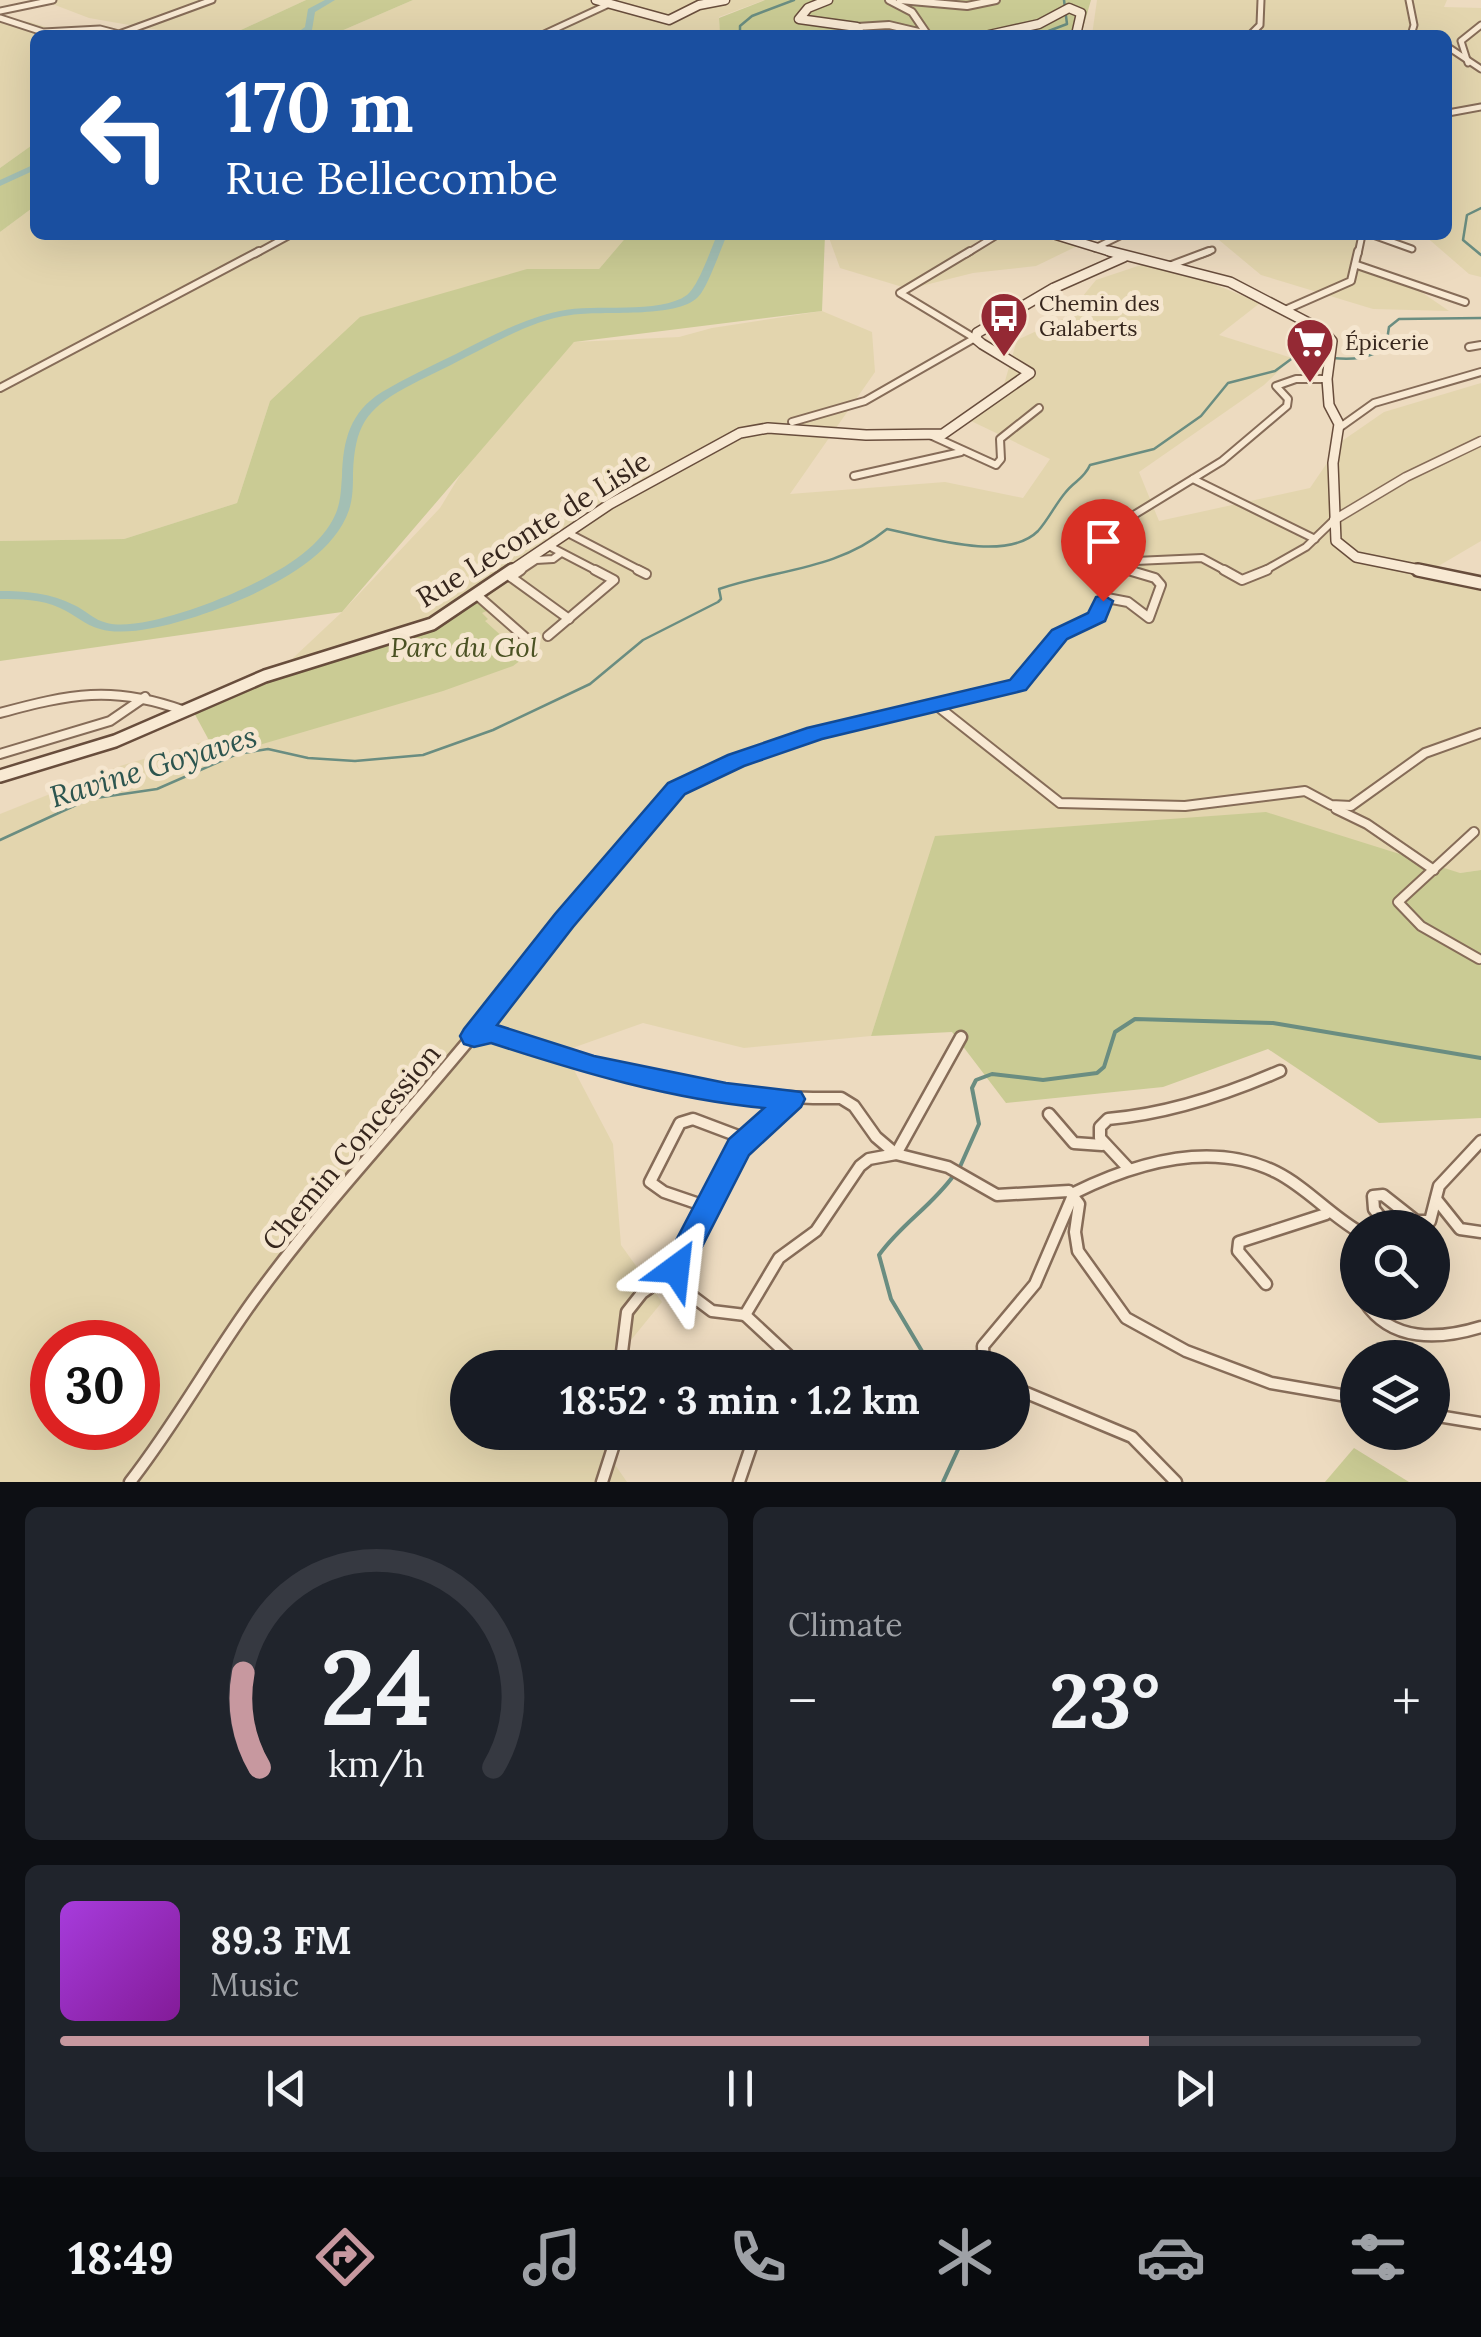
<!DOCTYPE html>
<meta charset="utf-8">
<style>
body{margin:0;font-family:Lora,serif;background:#20242c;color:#f1f3f6;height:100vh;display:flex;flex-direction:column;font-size:38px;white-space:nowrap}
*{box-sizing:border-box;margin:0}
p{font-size:32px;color:#9ea1a6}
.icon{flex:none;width:55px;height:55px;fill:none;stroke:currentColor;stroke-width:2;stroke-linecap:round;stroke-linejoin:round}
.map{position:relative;height:1482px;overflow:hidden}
.details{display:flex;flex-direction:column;gap:25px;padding:25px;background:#0d0f14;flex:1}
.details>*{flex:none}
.guide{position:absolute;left:30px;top:30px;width:1422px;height:210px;border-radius:15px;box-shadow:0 10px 40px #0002;background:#1a4fa0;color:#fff;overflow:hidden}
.fabs{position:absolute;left:1340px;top:1210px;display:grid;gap:20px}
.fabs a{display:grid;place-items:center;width:110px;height:110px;border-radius:50%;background:#171b24;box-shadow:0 10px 40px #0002;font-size:50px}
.speed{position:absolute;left:30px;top:1320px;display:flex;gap:20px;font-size:50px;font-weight:700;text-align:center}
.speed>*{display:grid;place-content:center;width:130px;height:130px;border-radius:50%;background:#171b24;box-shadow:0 10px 40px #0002;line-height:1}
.speed .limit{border:15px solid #d22;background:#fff;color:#111}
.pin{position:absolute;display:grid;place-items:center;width:85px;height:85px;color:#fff;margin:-102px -42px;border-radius:50% 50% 50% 0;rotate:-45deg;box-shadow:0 0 10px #0007}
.pin .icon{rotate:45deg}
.me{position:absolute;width:110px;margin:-55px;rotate:30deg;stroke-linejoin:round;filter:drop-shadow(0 0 8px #0008)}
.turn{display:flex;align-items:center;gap:35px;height:210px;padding:0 30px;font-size:45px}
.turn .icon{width:130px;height:130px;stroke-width:2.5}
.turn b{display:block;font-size:70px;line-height:85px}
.big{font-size:75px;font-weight:700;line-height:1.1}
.details .tile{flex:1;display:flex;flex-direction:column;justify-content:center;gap:15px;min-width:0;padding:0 35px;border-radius:15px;background:#20242c}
.details .dial{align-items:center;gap:0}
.dial svg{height:260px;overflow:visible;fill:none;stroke:#363941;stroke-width:7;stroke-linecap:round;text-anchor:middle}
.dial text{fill:#f1f3f6;stroke:none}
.song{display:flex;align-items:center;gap:30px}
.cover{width:120px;height:120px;border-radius:15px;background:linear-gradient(135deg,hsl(280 70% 55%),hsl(290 70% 35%))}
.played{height:10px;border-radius:5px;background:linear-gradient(90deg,#c7989f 80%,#363941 80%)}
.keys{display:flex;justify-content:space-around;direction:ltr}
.heat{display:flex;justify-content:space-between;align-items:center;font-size:55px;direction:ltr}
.details .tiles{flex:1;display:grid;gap:25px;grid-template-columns:1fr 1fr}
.tile:last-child{grid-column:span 2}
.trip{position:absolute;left:450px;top:1350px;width:580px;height:100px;border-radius:50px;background:#171b24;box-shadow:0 10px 40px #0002;font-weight:700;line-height:100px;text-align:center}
.menu{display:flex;height:160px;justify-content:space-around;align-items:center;background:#090b0e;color:#9ea1a6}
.menu .icon{width:70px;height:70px}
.menu .on{color:#c7989f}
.menu b{font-size:45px;color:#f1f3f6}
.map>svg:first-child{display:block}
.farmland{fill:#e3d5ae;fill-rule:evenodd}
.green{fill:#cacb94}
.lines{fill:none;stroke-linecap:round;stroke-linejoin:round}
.stream-far1{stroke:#6a8d81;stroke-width:2.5}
.stream{stroke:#6a8d81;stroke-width:4}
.river{fill:#a3bfb4;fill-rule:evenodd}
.minor-far3-casing{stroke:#866c58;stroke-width:9}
.minor-far2-casing{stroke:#866c58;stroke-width:10}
.minor-far1-casing{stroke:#866c58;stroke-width:12}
.minor-casing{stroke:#866c58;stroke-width:15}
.tertiary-far1-casing{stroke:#866c58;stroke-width:10}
.tertiary-casing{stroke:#866c58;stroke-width:11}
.secondary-far2-casing{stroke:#684d3c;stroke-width:11}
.secondary-far1-casing{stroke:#684d3c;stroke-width:12}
.secondary-casing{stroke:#684d3c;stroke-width:16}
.minor-far3{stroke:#f8e9d3;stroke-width:5}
.minor-far2{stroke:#f8e9d3;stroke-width:6}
.minor-far1{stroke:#f8e9d3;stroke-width:8}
.minor{stroke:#f8e9d3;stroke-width:10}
.tertiary-far1{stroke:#f8e9d3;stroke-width:6}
.tertiary{stroke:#f8e9d3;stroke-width:8}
.secondary-far2{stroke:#f8e9d3;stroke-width:8}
.secondary-far1{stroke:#f8e9d3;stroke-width:9}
.secondary{stroke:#f8e9d3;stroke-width:11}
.route{fill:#1a73e8;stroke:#114b97;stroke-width:2.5}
.labels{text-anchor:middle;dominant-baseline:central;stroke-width:10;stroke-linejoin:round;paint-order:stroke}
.far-poi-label{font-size:22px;fill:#36261d;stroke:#f5e6cf;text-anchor:start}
.street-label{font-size:28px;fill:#36261d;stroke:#f5e6cf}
.park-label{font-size:28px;font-style:italic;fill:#4b5223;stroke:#f5e6cf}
.water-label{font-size:30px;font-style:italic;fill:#2c554f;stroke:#f5e6cf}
</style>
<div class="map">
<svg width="1481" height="1482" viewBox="0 0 1481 1482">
<rect width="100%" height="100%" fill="#eddbc0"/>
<g class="farmland">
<polygon points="42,0 306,0 230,35 155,35 158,30 89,18"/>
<polygon points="413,0 765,0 719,17 720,35 332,35"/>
<polygon points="1097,0 1447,0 1444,7 1481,8 1481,277 1469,274 1424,235 1448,235 1448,35 1092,35"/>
<polygon points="0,18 29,22 73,35 35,35 35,143 0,168"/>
<polygon points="35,206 35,235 628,235 599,269 527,269 270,401 237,503 124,539 0,541 0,232"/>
<polygon points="828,235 1100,235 1036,266 973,273 909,289 840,268"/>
<polygon points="1213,235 1364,235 1360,263 1407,282 1449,311 1373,309 1261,275"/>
<path d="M 1156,260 L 1260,303 L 1219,335 L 1292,358 L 1264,385 L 1139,472 L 1159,521 L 1310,488 L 1342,441 L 1384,412 L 1481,383 L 1481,541 L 1430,571 L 1481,580 L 1481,870 L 1460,873 L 936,836 L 871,1036 L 744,1048 L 643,1023 L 564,1051 L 613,1144 L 621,1245 L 662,1302 L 609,1367 L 468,1368 L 468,1432 L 593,1433 L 627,1482 L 0,1482 L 0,814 L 120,766 L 205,741 L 342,612 L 440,508 L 504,403 L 574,342 L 679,337 L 712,328 L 822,311 L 872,332 L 875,372 L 790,494 L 945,482 L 1023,498 L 1050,459 L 969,420 L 1000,398 L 1017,340 L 1065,318 L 1096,280 ZM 52,1342 L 138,1342 L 138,1428 L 52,1428 Z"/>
</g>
<g class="green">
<polygon points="306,0 413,0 332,35 230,35"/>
<polygon points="765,0 1091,0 1081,35 720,35 719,18"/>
<polygon points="35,143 35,206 0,232 0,168"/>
<polygon points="628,235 825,235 822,311 574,342 342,612 0,661 0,541 124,539 237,503 270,401 360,317 527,269 599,269"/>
<polygon points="476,600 489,610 482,613 488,619 485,621 525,657 513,666 443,691 218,757 192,709 233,691 352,653"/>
<polygon points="1266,812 1460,873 1481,870 1481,1118 1379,1123 1268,1049 1163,1087 1006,1103 952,1032 871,1036 935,836"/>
<polygon points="1354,1448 1409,1482 1325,1482"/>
</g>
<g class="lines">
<g class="stream-far1">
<polyline points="740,35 740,26 752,16 794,0"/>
<polyline points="1038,35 1067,24 1064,0"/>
<polyline points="1481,208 1467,215 1463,240 1481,255"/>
<path d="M 1332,358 C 1352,360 1369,359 1386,347 L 1389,327 L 1399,319 L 1481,318"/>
<path d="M 0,840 L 89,799 L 157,789 L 237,754 L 268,749 L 308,758 L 355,761 L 423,755 L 493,730 L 590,684 L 643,640 L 718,602 L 721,599 L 719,589 C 778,569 837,570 887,529 C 926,537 1006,563 1038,531 C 1048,520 1055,505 1065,493 C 1074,481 1084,479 1090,465 L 1154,449 L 1201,416 L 1228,383 L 1275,371 L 1298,354 L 1325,354"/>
</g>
<g class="stream">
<polyline points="959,1169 979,1124 972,1088 976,1080 992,1074 1043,1080 1097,1073 1104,1067 1115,1032 1135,1019 1273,1023 1481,1058"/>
<path d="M 932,1368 L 891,1299 L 879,1255 C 902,1223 931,1207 954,1175"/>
<polyline points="943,1482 966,1432"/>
</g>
<g class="river">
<polygon points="325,0 335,0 315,12 312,30 304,35 294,35 305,27 308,9"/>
<polygon points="35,164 35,170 0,186 0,180"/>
<path d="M 717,235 L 727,235 C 721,248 707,289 698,297 C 676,319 602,310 571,315 C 533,320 500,340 466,357 C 446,368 425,377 405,388 C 365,410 355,427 353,473 C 353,485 353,498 349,510 C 334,553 285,579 247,597 C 211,613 137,640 100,629 C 85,625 74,614 60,608 C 41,599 20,599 0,599 L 0,591 C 25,591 51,593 74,605 C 85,610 94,620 107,623 C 138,631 208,605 238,591 C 273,575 320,551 336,513 C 341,501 341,488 342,476 C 343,440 350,412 382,392 C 406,378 431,366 456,354 C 490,337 522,319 560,311 C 595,303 659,315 687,295 C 698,287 711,249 717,235 Z"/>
</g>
<g class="minor-far3-casing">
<g id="minor-far3">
<polyline points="1409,0 1414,25 1411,35"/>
<polyline points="0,11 53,0"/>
<polyline points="0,18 43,32 100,29 119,34 212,0"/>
<polyline points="542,35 609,4"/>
<polyline points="1250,35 1260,25 1261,0"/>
<polyline points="1448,47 1481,69"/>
<polyline points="1468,63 1461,41 1481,25"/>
<polyline points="1448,113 1481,107"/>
<polyline points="1373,235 1412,249"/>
<polyline points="1095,248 1122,235"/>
<polyline points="255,254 290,235"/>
<polyline points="966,254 997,235"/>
<polyline points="1202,254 1212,250"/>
<polyline points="1358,254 1362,235"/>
</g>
</g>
<g class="minor-far2-casing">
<g id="minor-far2">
<polyline points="970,251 900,293 976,339"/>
<polyline points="1357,265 1465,302"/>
<polyline points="1169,266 1209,251"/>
<polyline points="1285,310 1351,281 1358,251"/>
<polyline points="1469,347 1481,345"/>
<polyline points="0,388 259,251"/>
<polyline points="792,422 865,401 975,338"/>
<polyline points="1339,428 1374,403 1481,372"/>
<polyline points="930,435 996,465 1001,459 1000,439 1039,408"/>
<polyline points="854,476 961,452"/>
<polyline points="1193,479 1315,539"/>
<polyline points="1129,518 1222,461 1287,406 1288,399 1276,386 1296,379 1327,379"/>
<polyline points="568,533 643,572"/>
<polyline points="549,546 599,572"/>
<polyline points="518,572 536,560 553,559 561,553"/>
<polyline points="1136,572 1113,562 1202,558 1228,572"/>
<polyline points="1262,572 1306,547 1334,520"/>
</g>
</g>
<g class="minor-far1-casing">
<g id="minor-far1">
<polyline points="638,570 646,574"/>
<polyline points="1224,570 1242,580 1267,570"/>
<polyline points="511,577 569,619"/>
<polyline points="511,577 521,570"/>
<polyline points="478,596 527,639"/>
<polyline points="548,636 614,580 595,570"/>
<polyline points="936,705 1060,803 1185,806 1305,791 1331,805 1351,806 1425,753 1481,733"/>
<path d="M 0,713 C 70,694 112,685 182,710"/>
<polyline points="0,754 110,721 145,697"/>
<polyline points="1336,809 1367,824 1434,870"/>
<polyline points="1474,832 1398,902 1421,926 1479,959"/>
<polyline points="522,975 677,789 736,761 815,733 1018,685 1059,634 1097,617 1107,598 1128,602 1149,618 1161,585 1155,578 1128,570"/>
</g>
</g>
<g class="minor-casing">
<g id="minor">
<path d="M 474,1036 L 491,1033 C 606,1070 719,1100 841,1098 L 854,1106 L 876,1137 L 896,1154 L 948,1167 L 997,1195 L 1069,1191 L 1079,1204 L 1075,1232 L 1078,1251 L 1126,1318 L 1186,1351 L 1271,1383 L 1358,1398"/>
<polyline points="1049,1114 1074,1143 1102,1145"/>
<path d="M 1128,1168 L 1100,1138 L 1100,1127 L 1108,1119 C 1168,1114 1225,1095 1280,1071"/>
<polyline points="1436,1199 1460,1229 1481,1232"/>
<polyline points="705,1206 664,1192 650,1182 680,1123 693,1119 746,1139"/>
<polyline points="1389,1228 1374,1209 1373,1196 1383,1195 1416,1221 1430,1221 1439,1186 1481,1141"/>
<polyline points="668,1278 712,1311 745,1315 779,1258 816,1231 860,1166 869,1159 896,1154 961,1037"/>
<polyline points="1266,1284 1238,1251 1239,1242 1326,1214"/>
<path d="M 1365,1302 C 1391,1342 1439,1340 1481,1327"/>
<polyline points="745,1315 789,1356"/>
<polyline points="620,1368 627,1312 642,1293 676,1269 739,1147 791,1100"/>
<path d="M 984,1368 L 983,1346 L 1035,1284 L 1074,1193 C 1135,1163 1211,1140 1276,1172 C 1306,1187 1329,1214 1358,1231"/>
<polyline points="1012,1387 1132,1437 1176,1482"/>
<polyline points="1432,1415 1481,1423"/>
<path d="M 130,1482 C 177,1422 213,1355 258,1294 C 340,1182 439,1083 524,972"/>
<polyline points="602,1482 618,1432"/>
<polyline points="739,1482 756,1432"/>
</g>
</g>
<g class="tertiary-far1-casing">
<g id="tertiary-far1">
<polyline points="900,0 967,6 996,0"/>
<polyline points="857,27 889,25 927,34 912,12 889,0"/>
</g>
</g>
<g class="tertiary-casing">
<polyline id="tertiary" points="1334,520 1406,477 1481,441"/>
</g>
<g class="secondary-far2-casing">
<g id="secondary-far2">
<polyline points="596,0 669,20 699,5 725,0"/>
<polyline points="828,0 808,8 799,19 857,27 861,35"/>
<polyline points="989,35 1039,24 1069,8 1081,13 1076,35"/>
<polyline points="1056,235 1118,254"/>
</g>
</g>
<g class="secondary-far1-casing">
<g id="secondary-far1">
<polyline points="1109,251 1230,282 1322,330 1332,341 1327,379 1329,405 1339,424 1333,463 1336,541 1356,557 1430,572"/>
<polyline points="509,572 610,504 740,433 768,428 866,435 943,434 1030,373 982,344 976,339 977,333 1054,288 1124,257"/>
</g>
</g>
<g class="secondary-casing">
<g id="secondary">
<polyline points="1418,570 1481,583"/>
<polyline points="0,776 115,741 265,676 432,624 512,570"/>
</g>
</g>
<use href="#minor-far3" class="minor-far3"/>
<use href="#minor-far2" class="minor-far2"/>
<use href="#minor-far1" class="minor-far1"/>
<use href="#minor" class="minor"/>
<use href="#tertiary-far1" class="tertiary-far1"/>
<use href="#tertiary" class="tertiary"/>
<use href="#secondary-far2" class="secondary-far2"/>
<use href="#secondary-far1" class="secondary-far1"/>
<use href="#secondary" class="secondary"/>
</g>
<path class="route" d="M 1103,595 L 1113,601 L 1105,621 L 1067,639 L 1026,690 L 822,739 L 744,766 L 685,794 L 573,927 L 497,1025 L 594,1056 L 726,1083 L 801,1092 L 805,1099 L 801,1107 L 749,1155 L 686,1278 L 676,1282 L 665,1278 L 661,1269 L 729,1139 L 764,1108 C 670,1099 580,1072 491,1043 L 474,1047 L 464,1044 L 460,1036 L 464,1029 L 555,914 L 668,783 L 728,755 L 807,728 L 1010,680 L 1052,630 L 1088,613 L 1096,597 Z"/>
<defs>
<g id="bus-pin" transform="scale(2.5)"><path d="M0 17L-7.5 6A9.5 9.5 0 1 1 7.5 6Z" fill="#942934" stroke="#f5e6cf"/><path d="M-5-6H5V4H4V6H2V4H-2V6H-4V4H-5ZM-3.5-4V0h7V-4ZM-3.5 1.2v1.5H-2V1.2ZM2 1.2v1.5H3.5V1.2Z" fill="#fff"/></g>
<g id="supermarket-pin" transform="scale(2.5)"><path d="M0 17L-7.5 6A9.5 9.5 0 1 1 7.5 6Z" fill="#942934" stroke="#f5e6cf"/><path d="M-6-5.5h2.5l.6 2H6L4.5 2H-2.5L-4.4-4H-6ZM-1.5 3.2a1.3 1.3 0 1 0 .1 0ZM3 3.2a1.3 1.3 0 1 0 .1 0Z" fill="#fff"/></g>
</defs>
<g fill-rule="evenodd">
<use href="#bus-pin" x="1004" y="316"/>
<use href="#supermarket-pin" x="1310" y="342"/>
</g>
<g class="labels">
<g class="far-poi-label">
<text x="1039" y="303">Chemin des<tspan x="1039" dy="25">Galaberts</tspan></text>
<text x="1345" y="342">Épicerie</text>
</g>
<g class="street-label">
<text transform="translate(533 529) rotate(-32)">Rue Leconte de Lisle</text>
<text transform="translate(351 1147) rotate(-50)">Chemin Concession</text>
</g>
<g class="park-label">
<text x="464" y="647">Parc du Gol</text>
</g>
<g class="water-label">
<text transform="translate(153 766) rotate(-17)">Ravine Goyaves</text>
</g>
</g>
</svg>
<div class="fabs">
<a><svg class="icon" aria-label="search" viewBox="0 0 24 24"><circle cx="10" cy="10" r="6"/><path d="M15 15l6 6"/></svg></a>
<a><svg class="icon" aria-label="layers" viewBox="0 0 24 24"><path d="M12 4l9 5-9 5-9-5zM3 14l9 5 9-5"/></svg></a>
</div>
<div class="speed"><div class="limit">30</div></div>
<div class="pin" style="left:1103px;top:601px;background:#d93025"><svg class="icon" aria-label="arrive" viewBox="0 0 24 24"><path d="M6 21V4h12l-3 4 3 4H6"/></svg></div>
<svg class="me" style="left:676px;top:1269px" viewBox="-20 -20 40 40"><path d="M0-17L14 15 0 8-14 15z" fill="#1a73e8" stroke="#fff" stroke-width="4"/></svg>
<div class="trip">18:52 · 3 min · 1.2 km</div>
<div class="guide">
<div class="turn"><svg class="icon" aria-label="left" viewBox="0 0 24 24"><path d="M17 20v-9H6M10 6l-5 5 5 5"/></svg><div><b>170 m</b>Rue Bellecombe</div></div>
</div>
</div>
<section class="details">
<div class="tiles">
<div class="tile dial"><svg viewBox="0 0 100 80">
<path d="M14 69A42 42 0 1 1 86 69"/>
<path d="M14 69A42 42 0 0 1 9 40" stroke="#c7989f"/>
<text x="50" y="56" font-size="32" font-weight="700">24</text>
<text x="50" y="72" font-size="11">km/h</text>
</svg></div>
<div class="tile"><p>Climate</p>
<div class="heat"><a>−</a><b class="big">23°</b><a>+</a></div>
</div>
<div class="tile">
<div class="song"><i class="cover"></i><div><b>89.3 FM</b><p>Music</p></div></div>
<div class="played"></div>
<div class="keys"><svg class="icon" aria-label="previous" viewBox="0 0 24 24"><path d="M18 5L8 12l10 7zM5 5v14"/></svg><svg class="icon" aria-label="pause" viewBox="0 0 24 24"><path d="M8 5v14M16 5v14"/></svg><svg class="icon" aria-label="next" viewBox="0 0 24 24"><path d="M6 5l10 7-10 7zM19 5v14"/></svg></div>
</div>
</div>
</section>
<nav class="menu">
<b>18:49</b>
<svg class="icon on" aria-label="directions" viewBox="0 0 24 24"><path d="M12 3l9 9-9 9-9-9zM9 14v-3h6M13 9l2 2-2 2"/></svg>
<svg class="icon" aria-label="music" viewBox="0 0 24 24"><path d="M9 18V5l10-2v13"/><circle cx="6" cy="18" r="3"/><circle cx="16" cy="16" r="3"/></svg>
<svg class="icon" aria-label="phone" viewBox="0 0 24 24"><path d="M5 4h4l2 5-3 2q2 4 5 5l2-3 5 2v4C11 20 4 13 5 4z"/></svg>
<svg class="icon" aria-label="climate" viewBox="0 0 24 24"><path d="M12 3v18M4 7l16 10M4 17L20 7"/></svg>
<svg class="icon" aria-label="car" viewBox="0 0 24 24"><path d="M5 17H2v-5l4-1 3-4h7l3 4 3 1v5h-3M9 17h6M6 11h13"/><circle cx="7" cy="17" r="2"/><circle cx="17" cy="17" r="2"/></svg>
<svg class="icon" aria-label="filters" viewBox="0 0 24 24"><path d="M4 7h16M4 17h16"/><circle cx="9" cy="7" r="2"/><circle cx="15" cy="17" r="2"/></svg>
</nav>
